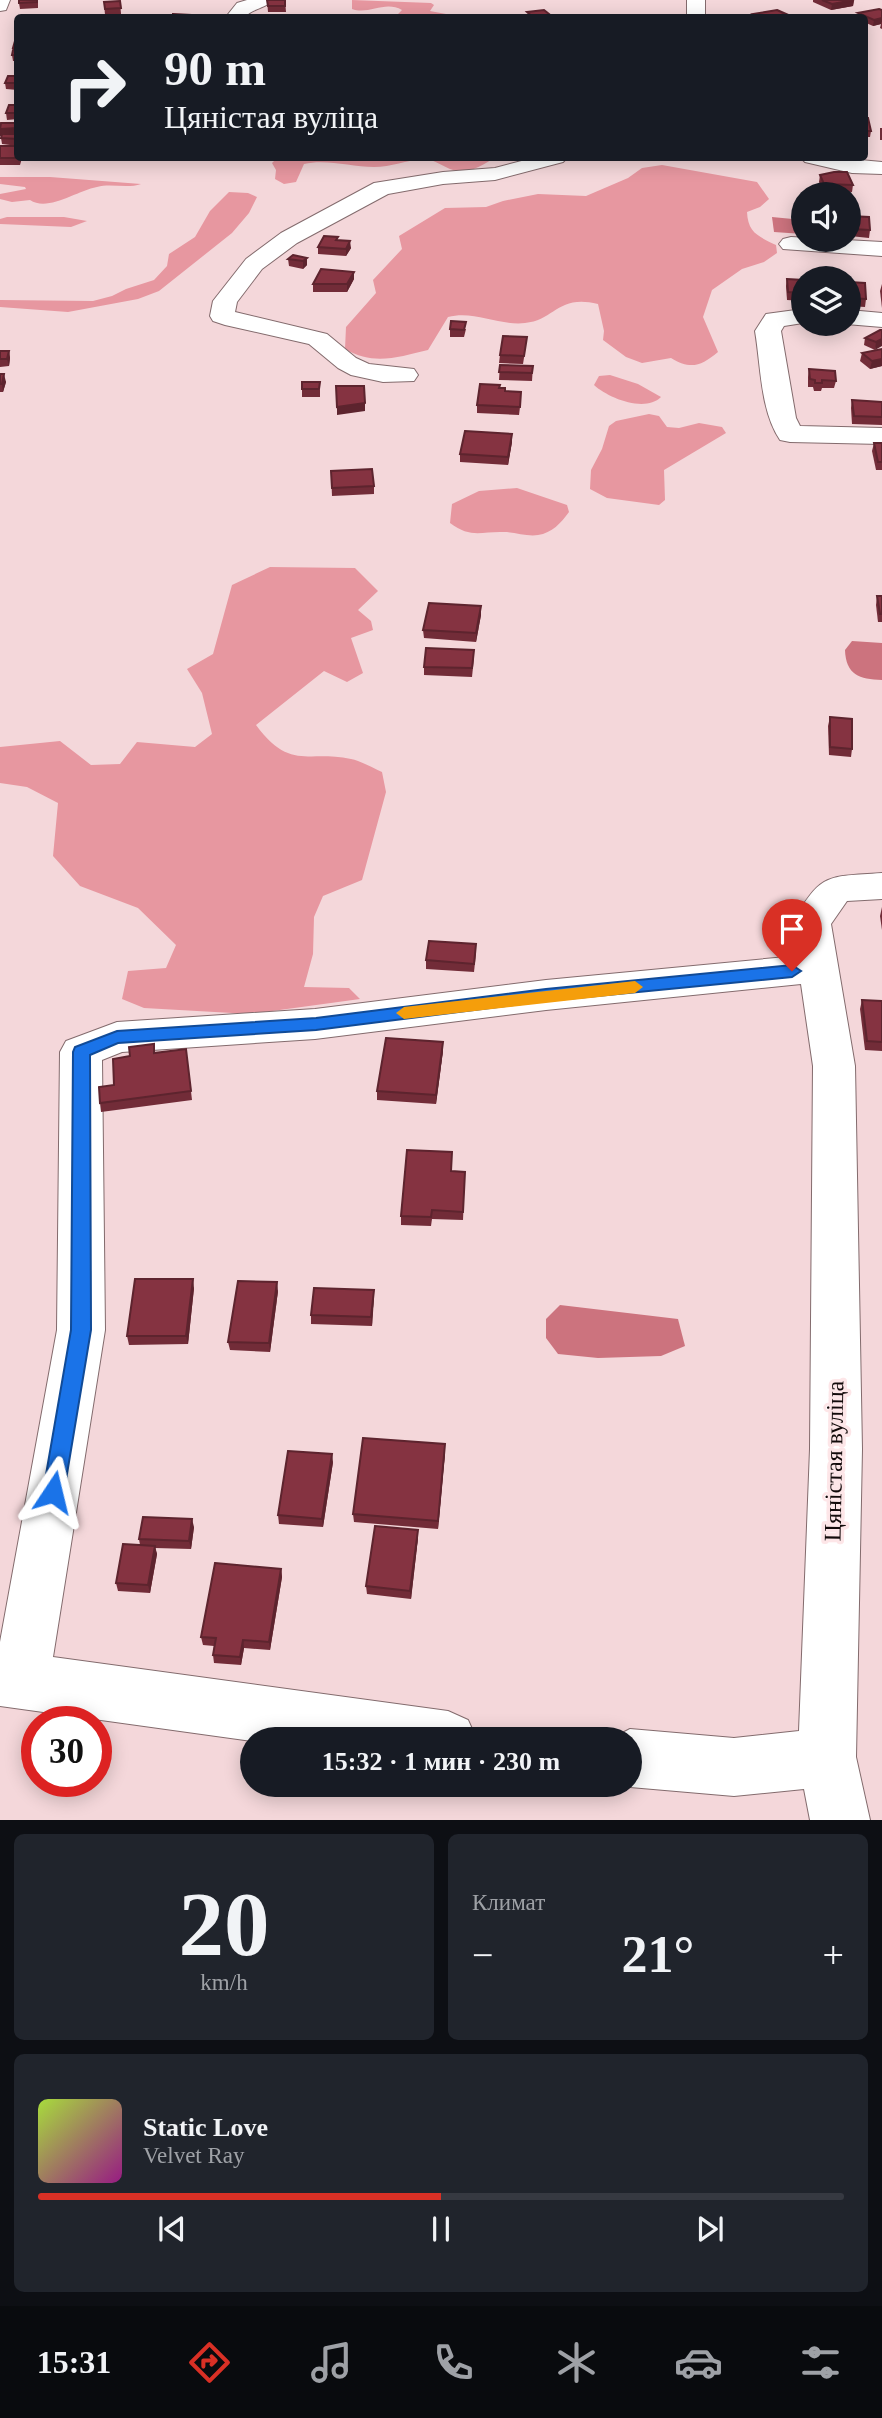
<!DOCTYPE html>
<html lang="ru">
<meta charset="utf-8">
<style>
body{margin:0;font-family:"Times New Roman",serif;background:#20242c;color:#f1f3f6;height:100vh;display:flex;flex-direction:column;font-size:26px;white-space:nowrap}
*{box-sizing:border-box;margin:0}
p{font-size:23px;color:#9ea1a6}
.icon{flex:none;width:38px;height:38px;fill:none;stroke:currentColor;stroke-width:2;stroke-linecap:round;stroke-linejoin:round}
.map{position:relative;height:1820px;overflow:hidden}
.sheet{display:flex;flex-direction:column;gap:14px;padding:14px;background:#0d0f14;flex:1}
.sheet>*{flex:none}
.hud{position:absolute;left:14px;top:14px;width:854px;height:147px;border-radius:7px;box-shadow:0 4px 18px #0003;background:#171b24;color:#f1f3f6;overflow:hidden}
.buttons{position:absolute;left:791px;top:182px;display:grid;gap:14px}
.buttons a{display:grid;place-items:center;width:70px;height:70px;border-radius:50%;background:#171b24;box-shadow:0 4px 18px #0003;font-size:35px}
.speed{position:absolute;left:21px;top:1706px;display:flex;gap:14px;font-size:35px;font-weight:700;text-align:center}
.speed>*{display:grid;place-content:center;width:91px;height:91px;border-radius:50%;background:#171b24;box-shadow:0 4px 18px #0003;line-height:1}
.speed .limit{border:10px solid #d22;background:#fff;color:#111}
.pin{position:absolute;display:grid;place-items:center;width:60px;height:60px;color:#fff;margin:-72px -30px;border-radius:50% 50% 50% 0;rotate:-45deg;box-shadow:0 0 7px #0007}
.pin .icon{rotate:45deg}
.me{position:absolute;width:77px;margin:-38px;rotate:10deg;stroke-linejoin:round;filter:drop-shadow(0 0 5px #0008)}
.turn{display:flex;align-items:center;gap:24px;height:147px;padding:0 35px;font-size:32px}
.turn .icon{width:91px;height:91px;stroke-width:2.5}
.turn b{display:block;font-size:49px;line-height:60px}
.big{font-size:52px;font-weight:700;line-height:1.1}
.sheet .widget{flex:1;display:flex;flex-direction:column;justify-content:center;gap:10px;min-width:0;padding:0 24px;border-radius:10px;background:#20242c}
.sheet .dial{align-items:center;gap:0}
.dial b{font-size:91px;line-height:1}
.song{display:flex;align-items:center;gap:21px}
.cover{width:84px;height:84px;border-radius:10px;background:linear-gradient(135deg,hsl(80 70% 55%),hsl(310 70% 35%))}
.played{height:7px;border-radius:4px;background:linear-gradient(90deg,#d93025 50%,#363941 50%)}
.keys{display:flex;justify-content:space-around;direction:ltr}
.heat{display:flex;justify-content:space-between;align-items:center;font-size:38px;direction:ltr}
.sheet .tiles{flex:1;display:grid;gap:14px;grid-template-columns:1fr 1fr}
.widget:last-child{grid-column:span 2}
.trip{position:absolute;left:240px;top:1727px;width:402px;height:70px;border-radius:35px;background:#171b24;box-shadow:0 4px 18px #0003;font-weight:700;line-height:70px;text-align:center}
.menu{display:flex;height:112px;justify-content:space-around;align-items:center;background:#090b0e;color:#9ea1a6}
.menu .icon{width:49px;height:49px}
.menu .on{color:#d93025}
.menu b{font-size:32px;color:#f1f3f6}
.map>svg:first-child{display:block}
.green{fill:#e797a0}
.water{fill:#cc737e}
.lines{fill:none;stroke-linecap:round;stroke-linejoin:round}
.minor-casing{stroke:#836b6d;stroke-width:2}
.minor{fill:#fff;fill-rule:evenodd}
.wall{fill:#722c38}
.shaded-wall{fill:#5d242e}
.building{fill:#853341;stroke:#5d242e;stroke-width:2}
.route{fill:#1a73e8;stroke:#114b97;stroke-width:2}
.slow{fill:#f59e0b}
.labels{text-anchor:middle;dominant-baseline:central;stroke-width:7;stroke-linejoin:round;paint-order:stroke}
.near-street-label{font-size:24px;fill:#120a0a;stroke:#fde6e8}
</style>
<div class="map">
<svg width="882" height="1820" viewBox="0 0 882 1820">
<rect width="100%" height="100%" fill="#f4d7da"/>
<g class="green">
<path d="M 352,0 L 431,3 L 434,5 L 430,11 L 462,17 L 395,17 L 402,10 C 385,0 369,15 352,9 Z"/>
<path d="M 277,158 L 494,158 C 482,166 468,174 453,170 C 443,167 435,159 423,159 C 407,160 391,167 374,167 C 351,167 327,159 304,164 L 296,182 L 284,184 L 275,179 L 276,170 L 272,163 Z"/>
<path d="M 662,165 L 757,182 L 769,199 L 760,207 L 747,212 C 748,233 758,236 776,245 L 777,253 L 764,262 L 742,269 L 712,290 L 703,317 L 718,352 C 701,366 691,370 671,358 L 642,363 L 626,357 L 603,340 L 604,331 L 598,304 C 558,294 555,320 525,323 C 499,326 474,310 448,317 L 428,350 C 398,357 374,366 345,349 L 346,327 L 376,293 L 373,280 L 402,249 L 399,236 L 445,208 L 486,207 L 503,201 L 538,194 L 586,196 L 628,178 L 642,168 Z"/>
<path d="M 0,177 L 50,177 L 141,184 C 127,189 111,183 97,187 C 76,191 48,212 30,200 L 12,202 L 0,199 L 0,194 L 26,189 L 25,187 L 0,184 Z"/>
<polygon points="229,192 248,193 257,197 249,213 232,233 159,291 138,299 68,312 0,307 0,300 93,301 112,296 126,289 154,280 167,266 169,254 195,237 210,211"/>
<polygon points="7,217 64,217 87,221 71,227 0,224 0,219"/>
<path d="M 610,375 L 638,384 L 661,397 C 645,413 608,398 594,385 L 599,376 Z"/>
<polygon points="649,414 659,416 667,427 679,428 699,423 722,427 726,433 664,470 665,500 659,505 607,498 590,489 591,470 602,449 609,426 616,421"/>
<path d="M 517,488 L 567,505 L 569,512 C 561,523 552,533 538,535 C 528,537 515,532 504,532 C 482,531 471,539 450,523 L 452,504 L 479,491 Z"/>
<path d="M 270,567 L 355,568 L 378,591 L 358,610 L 371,621 L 373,630 L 351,638 L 363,673 L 347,682 L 324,671 L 256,725 C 290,771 307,750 351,759 C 361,761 373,768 382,772 L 386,792 L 362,880 L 323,896 L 314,917 L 313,954 L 304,987 L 349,988 L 360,999 L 250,1014 L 144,1008 L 122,999 L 128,971 L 166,968 L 176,945 L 138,908 L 80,886 L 53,856 L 58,803 L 27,787 L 0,783 L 0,747 L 60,741 L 91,765 L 120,764 L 137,742 L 195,747 L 212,734 L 202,693 L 187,669 L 213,654 L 232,585 Z"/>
</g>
<g class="water">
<polygon points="772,217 803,220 803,234 774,232"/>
<path d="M 852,641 L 882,643 L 882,680 C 859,679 846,675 845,650 Z"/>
<polygon points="560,1305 678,1319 685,1346 661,1356 598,1358 558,1354 546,1338 546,1319"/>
</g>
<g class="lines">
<g class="minor-casing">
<g id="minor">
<polygon points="0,0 10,0 6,10 0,11"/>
<path d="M 247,0 L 273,0 C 265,9 252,8 244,18 L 225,18 L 237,3 Z"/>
<rect x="687" y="0" width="18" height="18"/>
<polygon points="533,158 567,158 563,162 495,180 443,184 388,194 297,243 262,269 237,302 235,312 327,334 356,358 369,364 414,369 418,375 414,381 383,382 351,375 338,368 309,344 225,325 213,321 210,316 213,301 246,259 281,233 374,183 443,172 495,168"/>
<polygon points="801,158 838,158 882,162 882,174 852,173 805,162"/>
<polygon points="791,237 882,242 882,256 783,249 779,244 783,239"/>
<path d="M 803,309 L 803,323 L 784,326 L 781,331 L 796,418 L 800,426 L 882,428 L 882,444 L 790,442 L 780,440 C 760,410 761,366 755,331 L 766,314 Z"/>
<polygon points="849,310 882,313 882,327 846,324 849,324"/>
<path d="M 882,873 L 882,899 L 847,901 L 831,924 L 855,1066 L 862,1449 L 856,1757 L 870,1820 L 810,1820 L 804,1789 L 734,1796 L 630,1787 L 625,1785 L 630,1785 L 630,1740 L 609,1740 L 630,1729 L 734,1738 L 799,1731 L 810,1449 L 813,1066 L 801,984 L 546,1010 L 315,1039 L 122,1052 L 102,1060 L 105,1330 L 53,1657 L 448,1711 L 468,1720 L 477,1740 L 252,1741 L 0,1706 L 0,1642 L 57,1330 L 60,1052 L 66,1041 L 117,1022 L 315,1009 L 546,980 L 797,956 L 792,923 C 822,872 826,877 882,873 Z"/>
</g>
</g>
<use href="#minor" class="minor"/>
</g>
<g class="wall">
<polygon points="38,0 38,8 20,9 19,3"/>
<polygon points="267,0 285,0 286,12 268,12"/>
<polygon points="813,0 854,0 853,6 831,10 813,2"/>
<polygon points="120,1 121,14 105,15 104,2"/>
<polygon points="882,10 882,29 880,28 881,24 873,26 864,22 864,18 857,18 858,13"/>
<polygon points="15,41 18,41 18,61 13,61 12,55"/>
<polygon points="18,76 18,90 6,89 5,83"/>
<polygon points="18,105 18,119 7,120 6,113"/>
<polygon points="864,118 871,131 870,137 864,137"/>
<polygon points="18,123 18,146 2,144 1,138"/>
<rect x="880" y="128" width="2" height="12"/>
<polygon points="0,146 22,158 20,165 0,165"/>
<polygon points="820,175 853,185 852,192 823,191 819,182"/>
<polygon points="850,216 870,230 869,238 850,236 849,223"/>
<polygon points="338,240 351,248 346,256 318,254 318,247"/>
<polygon points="307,258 307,265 303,269 289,266 288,259"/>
<polygon points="354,272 354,279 347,292 313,292 313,284"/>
<polygon points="787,279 803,280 803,301 787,300 786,286"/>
<polygon points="849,282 866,299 865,307 849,306"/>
<polygon points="882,284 882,308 880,291"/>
<polygon points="808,324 839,324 838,333 809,331"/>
<polygon points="450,329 466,329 464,337 450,337"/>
<polygon points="882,330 875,350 864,345 865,338"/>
<polygon points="526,345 523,364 499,363 500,355"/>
<polygon points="882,349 882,366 870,369 860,361 862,353"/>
<polygon points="0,351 9,351 10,358 9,366 0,367"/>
<polygon points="500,365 533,366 532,381 499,380"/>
<polygon points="809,369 836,381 834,388 822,388 821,391 814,391 813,387 808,387 808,377"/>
<polygon points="0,374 6,382 3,392 0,392"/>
<polygon points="302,382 320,390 320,397 302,397"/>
<polygon points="499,388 521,399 519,415 477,413 477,405"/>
<polygon points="852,400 882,402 882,425 852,424 851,408"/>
<polygon points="512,442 508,465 460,462 460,454"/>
<polygon points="874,443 882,443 882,470 876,470 872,451"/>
<polygon points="331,471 374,486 374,494 332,496"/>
<polygon points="877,596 882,596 882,622 878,622 876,605"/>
<polygon points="481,615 476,642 424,638 423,630"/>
<polygon points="474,658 472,677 424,675 424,667"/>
<polygon points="830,717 852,749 851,757 829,755 828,726"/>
<polygon points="882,907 882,930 880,916"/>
<polygon points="476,953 474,972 426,969 426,960"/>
<polygon points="862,1000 882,1001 882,1051 865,1050 860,1009"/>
<polygon points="443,1042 443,1051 436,1104 377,1100 377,1091"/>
<polygon points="154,1044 155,1053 186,1049 192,1100 101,1112 100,1103 114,1085 130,1056"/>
<polygon points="465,1172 463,1220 432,1219 431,1226 401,1225 401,1216"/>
<polygon points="194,1288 188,1344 129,1345 127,1336"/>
<polygon points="374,1290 372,1326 311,1324 311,1315"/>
<polygon points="278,1291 270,1352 230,1350 228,1342"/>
<polygon points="445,1453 438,1529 354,1522 353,1514"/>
<polygon points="333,1462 323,1527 279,1524 278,1515"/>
<polygon points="194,1527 191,1549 155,1548 157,1554 150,1593 118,1591 116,1583 140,1545 139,1539"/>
<polygon points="418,1538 411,1599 367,1594 366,1586"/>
<polygon points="281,1569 282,1577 270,1650 244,1648 241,1665 214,1663 213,1655 214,1646 203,1645 201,1637"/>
</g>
<g class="shaded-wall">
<polygon points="854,0 853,6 831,10 832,4"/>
<polygon points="786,14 786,18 766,18"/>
<polygon points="882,18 882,23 881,22 881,24 873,26 874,20"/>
<polygon points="18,128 18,135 0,136 0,129"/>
<polygon points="350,241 351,248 346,256 346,249"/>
<polygon points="307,258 307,265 303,269 303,261"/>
<polygon points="354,272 354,279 347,292 347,284"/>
<polygon points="882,339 882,346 875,350 876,342"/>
<polygon points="9,351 10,358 9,366 7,359"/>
<polygon points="882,359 882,366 870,369 872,361"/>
<polygon points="4,374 6,382 3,392 2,384"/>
<polygon points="365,403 365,411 337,415 337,407"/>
<polygon points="512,434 512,442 508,465 508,457"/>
<polygon points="481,606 481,615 476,642 476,633"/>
<polygon points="443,1042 443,1051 436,1104 436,1095"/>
<polygon points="193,1279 194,1288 188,1344 186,1336"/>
<polygon points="277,1282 278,1291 270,1352 269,1343"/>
<polygon points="374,1290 374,1299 372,1326 371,1317"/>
<polygon points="445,1444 445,1453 438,1529 438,1521"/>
<polygon points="332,1454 333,1462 323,1527 322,1519"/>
<polygon points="192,1519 194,1527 191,1549 189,1541"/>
<polygon points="418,1530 418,1538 411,1599 410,1591"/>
<polygon points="155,1546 157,1554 150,1593 148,1585"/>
<polygon points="281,1569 282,1577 270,1650 269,1642"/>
<polygon points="243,1640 244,1648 241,1665 240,1657"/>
</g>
<g class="building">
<polygon points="19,0 37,0 37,2 19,3"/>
<polygon points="267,0 285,0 285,6 268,6"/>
<polygon points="822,0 854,0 832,4"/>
<polygon points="120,1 121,8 105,9 104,2"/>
<polygon points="879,9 882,10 882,18 874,20 858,13"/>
<polygon points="544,10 554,18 534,18 527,12"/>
<polygon points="777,10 786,14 766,18 760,18 753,14"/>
<polygon points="173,14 191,15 191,18 173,18"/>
<polygon points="15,41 18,41 18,48 13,48"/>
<polygon points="18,49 18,55 12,55 13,50"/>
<polygon points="8,76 18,76 18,83 5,83"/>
<polygon points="9,105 18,105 18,113 6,113"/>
<polygon points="864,118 868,118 871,131 864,131"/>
<polygon points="1,123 18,123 18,128 0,129"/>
<polygon points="2,134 18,134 18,139 1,138"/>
<rect x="0" y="146" width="18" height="12"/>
<polygon points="834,172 847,172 853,185 824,184 820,175"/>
<polygon points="850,216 869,217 870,230 851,229"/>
<polygon points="324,236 338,237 336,240 350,241 346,249 318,247"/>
<polygon points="293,255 307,258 303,261 288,259"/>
<polygon points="321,269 354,272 347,284 313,284"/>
<polygon points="787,279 803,280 803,293 788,292"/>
<polygon points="849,282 865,283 866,299 849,298"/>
<polygon points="451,321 466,322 464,330 450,329"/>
<polygon points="811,324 839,324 839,325"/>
<polygon points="880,330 882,330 882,339 876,342 865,338"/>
<polygon points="503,336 527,337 524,356 500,355"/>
<polygon points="882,349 882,359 872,361 862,353"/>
<polygon points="0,351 9,351 7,359 0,359"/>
<polygon points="500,365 533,366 532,373 499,372"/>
<polygon points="809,369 835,371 836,381 822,380 822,383 815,383 815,380 810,379"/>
<polygon points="0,374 4,374 2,384 0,384"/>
<polygon points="302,382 320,382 319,389 302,389"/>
<polygon points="480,384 500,385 499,388 505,388 505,391 521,392 520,407 477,405"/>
<polygon points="336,386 364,386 365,403 337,407"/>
<polygon points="852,400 882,402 882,417 854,416"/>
<polygon points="465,431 512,434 508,457 460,454"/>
<polygon points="874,443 882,443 882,462 878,462"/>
<polygon points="372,469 374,486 332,488 331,471"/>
<polygon points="877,596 882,596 882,614 880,614"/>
<polygon points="429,603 481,606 476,633 423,630"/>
<polygon points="426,648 474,650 472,668 424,667"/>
<polygon points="830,717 852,719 852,749 830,747"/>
<polygon points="429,941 476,944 474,964 426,960"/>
<polygon points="862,1000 882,1001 882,1042 867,1041"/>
<polygon points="386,1038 443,1042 436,1095 377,1091"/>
<polygon points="154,1044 154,1053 186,1049 191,1091 100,1103 99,1087 114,1085 113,1059 130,1056 129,1047"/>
<polygon points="407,1150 452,1152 451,1171 465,1172 463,1212 432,1210 431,1217 401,1216"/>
<polygon points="135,1279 193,1279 186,1336 127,1336"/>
<polygon points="238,1281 277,1282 269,1343 228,1342"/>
<polygon points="314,1288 374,1290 371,1317 311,1315"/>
<polygon points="363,1438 445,1444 438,1521 353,1514"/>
<polygon points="288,1451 332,1454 322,1519 278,1515"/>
<polygon points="143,1517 192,1519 189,1541 139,1539"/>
<polygon points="375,1526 418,1530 410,1591 366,1586"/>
<polygon points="123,1544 155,1546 148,1585 116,1583"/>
<polygon points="215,1563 281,1569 269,1642 243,1640 240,1657 213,1655 216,1638 201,1637"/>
</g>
<polygon class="route" points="792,965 801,971 792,977 546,1001 316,1030 118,1043 90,1055 91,1330 64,1492 61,1499 53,1502 46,1499 43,1492 71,1330 73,1052 75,1047 117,1031 316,1018 546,989"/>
<polygon class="slow" points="635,981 643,987 635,993 404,1019 396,1013 404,1007"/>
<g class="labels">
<g class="near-street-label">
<text transform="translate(834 1461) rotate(-89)">Цяністая вуліца</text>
</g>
</g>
</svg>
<div class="buttons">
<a><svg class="icon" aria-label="sound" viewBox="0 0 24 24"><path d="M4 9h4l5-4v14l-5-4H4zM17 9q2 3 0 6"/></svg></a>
<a><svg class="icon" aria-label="layers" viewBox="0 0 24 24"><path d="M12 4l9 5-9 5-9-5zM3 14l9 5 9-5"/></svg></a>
</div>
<div class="speed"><div class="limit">30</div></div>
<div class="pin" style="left:792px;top:971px;background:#d93025"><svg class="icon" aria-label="arrive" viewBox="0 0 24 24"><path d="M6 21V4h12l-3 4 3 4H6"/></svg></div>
<svg class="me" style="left:53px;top:1492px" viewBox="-20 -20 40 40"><path d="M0-17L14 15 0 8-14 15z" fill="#1a73e8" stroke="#fff" stroke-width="4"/></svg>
<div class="trip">15:32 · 1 мин · 230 m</div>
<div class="hud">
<div class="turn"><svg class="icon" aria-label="right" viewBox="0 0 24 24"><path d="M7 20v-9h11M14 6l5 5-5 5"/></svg><div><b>90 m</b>Цяністая вуліца</div></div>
</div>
</div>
<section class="sheet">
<div class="tiles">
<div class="widget dial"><b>20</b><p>km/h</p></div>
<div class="widget"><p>Климат</p>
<div class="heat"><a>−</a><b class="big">21°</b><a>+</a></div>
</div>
<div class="widget">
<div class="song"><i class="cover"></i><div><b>Static Love</b><p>Velvet Ray</p></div></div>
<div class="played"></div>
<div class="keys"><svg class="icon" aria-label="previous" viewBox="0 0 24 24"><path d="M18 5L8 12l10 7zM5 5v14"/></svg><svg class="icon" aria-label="pause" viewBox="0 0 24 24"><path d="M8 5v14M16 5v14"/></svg><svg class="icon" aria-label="next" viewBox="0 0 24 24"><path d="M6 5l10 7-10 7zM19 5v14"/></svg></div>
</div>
</div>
</section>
<nav class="menu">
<b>15:31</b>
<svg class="icon on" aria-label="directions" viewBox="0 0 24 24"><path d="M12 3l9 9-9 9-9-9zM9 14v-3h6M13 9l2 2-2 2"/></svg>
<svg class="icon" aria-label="music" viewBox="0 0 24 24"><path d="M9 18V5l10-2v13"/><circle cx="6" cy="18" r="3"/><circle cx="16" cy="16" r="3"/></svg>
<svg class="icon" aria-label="phone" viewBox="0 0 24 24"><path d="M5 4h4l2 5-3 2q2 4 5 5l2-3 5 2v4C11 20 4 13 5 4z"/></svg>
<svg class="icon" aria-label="climate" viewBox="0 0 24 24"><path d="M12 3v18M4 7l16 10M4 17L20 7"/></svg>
<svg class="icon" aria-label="car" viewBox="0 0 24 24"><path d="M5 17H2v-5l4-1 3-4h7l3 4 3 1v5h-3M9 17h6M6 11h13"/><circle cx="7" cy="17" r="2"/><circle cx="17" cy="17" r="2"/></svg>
<svg class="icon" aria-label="filters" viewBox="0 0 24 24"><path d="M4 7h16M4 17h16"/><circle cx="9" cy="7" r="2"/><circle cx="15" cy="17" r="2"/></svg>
</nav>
